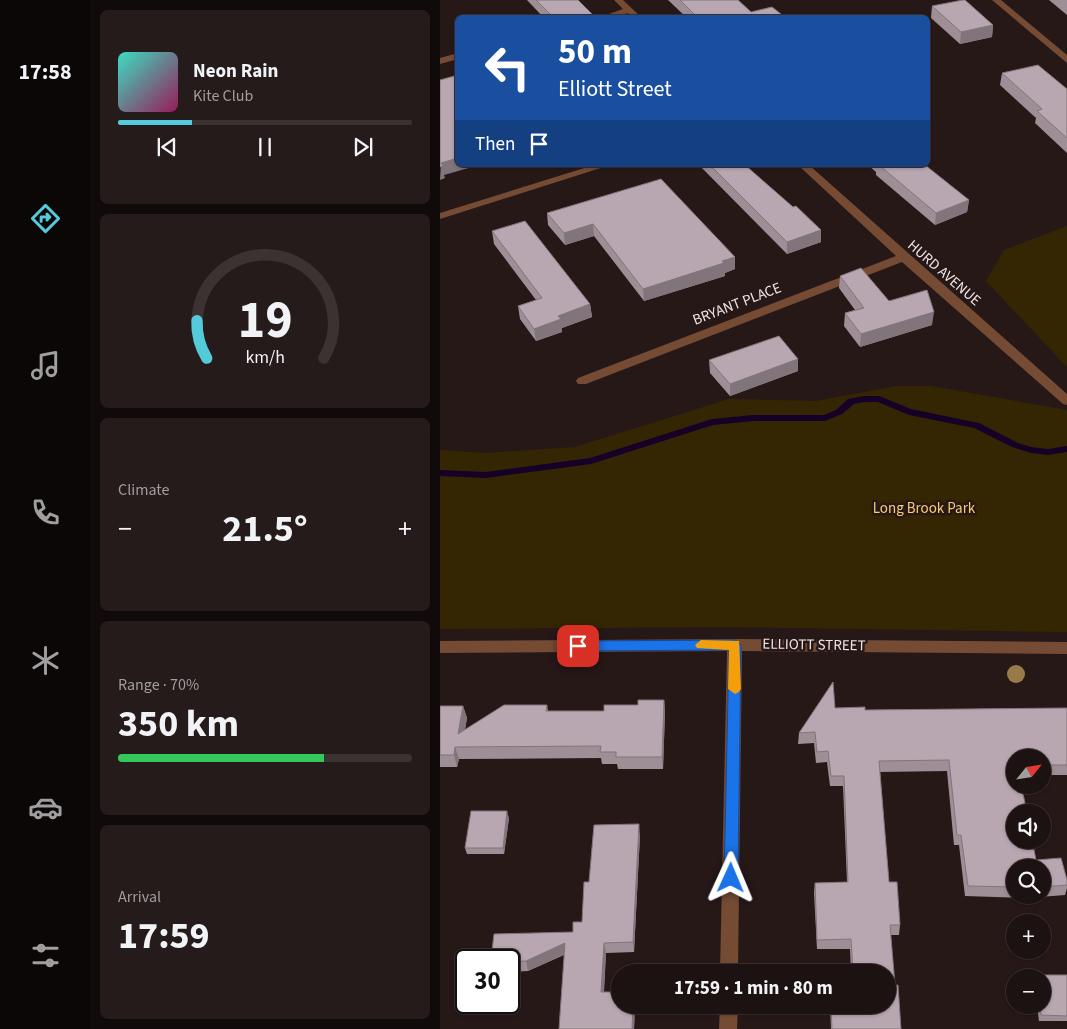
<!DOCTYPE html>
<meta charset="utf-8">
<style>
body{margin:0;font-family:"Source Sans 3",sans-serif;background:#251b1b;color:#f1f3f6;height:100vh;display:flex;flex-direction:column;font-size:19px;white-space:nowrap}
*{box-sizing:border-box;margin:0}
p{font-size:16px;color:#a09e9f}
.icon{flex:none;width:28px;height:28px;fill:none;stroke:currentColor;stroke-width:2;stroke-linecap:round;stroke-linejoin:round}
.map{position:relative;flex:1;overflow:hidden}
.sheet{display:flex;flex-direction:column;gap:10px;padding:10px;background:#100a0a;width:350px}
.sheet>*{flex:none}
.guide{position:absolute;left:15px;top:15px;width:475px;height:152px;border-radius:8px;box-shadow:0 1px 4px #0004,0 0 0 1px #3b3232;background:#1a4fa0;color:#fff;overflow:hidden}
.needle{width:32px;rotate:60deg}
.tools{position:absolute;left:566px;top:749px;display:grid;gap:10px}
.tools a{display:grid;place-items:center;width:45px;height:45px;border-radius:50%;background:#1d1212;box-shadow:0 1px 4px #0004,0 0 0 1px #3b3232;font-size:25px}
.speed{position:absolute;left:15px;top:949px;display:flex;gap:10px;font-size:25px;font-weight:700;text-align:center}
.speed>*{display:grid;place-content:center;width:65px;height:65px;border-radius:50%;background:#1d1212;box-shadow:0 1px 4px #0004,0 0 0 1px #3b3232;line-height:1}
.speed .limit{border:2px solid #111;border-radius:8px;background:#fff;color:#111}
.pin{position:absolute;display:grid;place-items:center;width:42px;height:42px;color:#fff;margin:-21px;border-radius:10px;box-shadow:0 2px 8px #0006}
.me{position:absolute;width:55px;margin:-28px;rotate:1deg;stroke-linejoin:round;filter:drop-shadow(0 0 4px #0008)}
.turn{display:flex;align-items:center;gap:18px;height:105px;padding:0 20px;font-size:22px}
.turn .icon{width:65px;height:65px;stroke-width:2.5}
.turn b{display:block;font-size:35px;line-height:42px}
.then{display:flex;align-items:center;height:48px;padding:0 20px;background:#0003;gap:10px;font-size:19px}
.big{font-size:38px;font-weight:700;line-height:1.1}
.sheet .card{flex:1;display:flex;flex-direction:column;justify-content:center;gap:8px;min-width:0;padding:0 18px;border-radius:8px;background:#251b1b}
.sheet .dial{align-items:center;gap:0}
.dial svg{height:130px;overflow:visible;fill:none;stroke:#3b3232;stroke-width:7;stroke-linecap:round;text-anchor:middle}
.dial text{fill:#f1f3f6;stroke:none}
.song{display:flex;align-items:center;gap:15px}
.cover{width:60px;height:60px;border-radius:8px;background:linear-gradient(135deg,hsl(170 70% 55%),hsl(330 70% 35%))}
.played{height:5px;border-radius:2px;background:linear-gradient(90deg,#53cbdb 25%,#3b3232 25%)}
.keys{display:flex;justify-content:space-around;direction:ltr}
.heat{display:flex;justify-content:space-between;align-items:center;font-size:28px;direction:ltr}
.charge{height:8px;border-radius:4px;background:linear-gradient(90deg,#34c759 70%,#3b3232 0)}
.trip{position:absolute;left:171px;top:964px;width:285px;height:50px;border-radius:25px;background:#1d1212;box-shadow:0 1px 4px #0004,0 0 0 1px #3b3232;font-weight:700;line-height:50px;text-align:center}
main{display:flex;flex:1;min-height:0}
.tab-bar{display:flex;flex-direction:column;width:90px;justify-content:space-around;align-items:center;background:#0c0707;color:#a09e9f}
.tab-bar .icon{width:35px;height:35px}
.tab-bar .on{color:#53cbdb}
.tab-bar b{font-size:22px;color:#f1f3f6}
.map>svg:first-child{display:block}
.green{fill:#352603}
.lines{fill:none;stroke-linecap:round;stroke-linejoin:round}
.stream{fill:#170027;fill-rule:evenodd}
.minor{fill:#754b34;fill-rule:evenodd}
.tree{fill:#997b4a}
.wall{fill:#9e8f97;fill-rule:evenodd}
.shaded-wall{fill:#81747b}
.building{fill:#b8a6b0;stroke:#81747b}
.route{fill:#1a73e8;stroke:#114b97}
.slow{fill:#f59e0b}
.labels{text-anchor:middle;dominant-baseline:central;stroke-width:5;stroke-linejoin:round;paint-order:stroke}
.street-label{font-size:15px;fill:#f0e4e4;stroke:#271818}
.park-label{font-size:15px;fill:#f7cc73;stroke:#271818}
</style>
<main>
<nav class="tab-bar">
<b>17:58</b>
<svg class="icon on" aria-label="directions" viewBox="0 0 24 24"><path d="M12 3l9 9-9 9-9-9zM9 14v-3h6M13 9l2 2-2 2"/></svg>
<svg class="icon" aria-label="music" viewBox="0 0 24 24"><path d="M9 18V5l10-2v13"/><circle cx="6" cy="18" r="3"/><circle cx="16" cy="16" r="3"/></svg>
<svg class="icon" aria-label="phone" viewBox="0 0 24 24"><path d="M5 4h4l2 5-3 2q2 4 5 5l2-3 5 2v4C11 20 4 13 5 4z"/></svg>
<svg class="icon" aria-label="climate" viewBox="0 0 24 24"><path d="M12 3v18M4 7l16 10M4 17L20 7"/></svg>
<svg class="icon" aria-label="car" viewBox="0 0 24 24"><path d="M5 17H2v-5l4-1 3-4h7l3 4 3 1v5h-3M9 17h6M6 11h13"/><circle cx="7" cy="17" r="2"/><circle cx="17" cy="17" r="2"/></svg>
<svg class="icon" aria-label="filters" viewBox="0 0 24 24"><path d="M4 7h16M4 17h16"/><circle cx="9" cy="7" r="2"/><circle cx="15" cy="17" r="2"/></svg>
</nav>
<section class="sheet">
<div class="card">
<div class="song"><i class="cover"></i><div><b>Neon Rain</b><p>Kite Club</p></div></div>
<div class="played"></div>
<div class="keys"><svg class="icon" aria-label="previous" viewBox="0 0 24 24"><path d="M18 5L8 12l10 7zM5 5v14"/></svg><svg class="icon" aria-label="pause" viewBox="0 0 24 24"><path d="M8 5v14M16 5v14"/></svg><svg class="icon" aria-label="next" viewBox="0 0 24 24"><path d="M6 5l10 7-10 7zM19 5v14"/></svg></div>
</div>
<div class="card dial"><svg viewBox="0 0 100 80">
<path d="M14 69A42 42 0 1 1 86 69"/>
<path d="M14 69A42 42 0 0 1 8 46" stroke="#53cbdb"/>
<text x="50" y="56" font-size="32" font-weight="700">19</text>
<text x="50" y="72" font-size="11">km/h</text>
</svg></div>
<div class="card"><p>Climate</p>
<div class="heat"><a>−</a><b class="big">21.5°</b><a>+</a></div>
</div>
<div class="card"><p>Range · 70%</p><b class="big">350 km</b><div class="charge"></div></div>
<div class="card"><p>Arrival</p><b class="big">17:59</b></div>
</section>
<div class="map">
<svg width="627" height="1029" viewBox="0 0 627 1029">
<rect width="100%" height="100%" fill="#271818"/>
<g class="green">
<polygon points="627,226 627,367 546,281 564,250"/>
<polygon points="457,386 491,386 627,410 627,632 287,627 0,629 0,450 45,453 135,447 289,399 376,401"/>
</g>
<g class="lines">
<polygon class="stream" points="424,396 439,396 471,409 539,423 578,443 591,447 608,449 627,446 627,452 608,455 591,453 572,447 534,428 469,415 438,402 424,402 414,404 402,414 385,421 313,421 273,425 151,464 46,478 0,476 0,470 46,472 150,458 272,419 313,415 384,415 396,410 408,399"/>
<g class="minor">
<polygon points="174,0 183,0 202,18 192,18 188,13 174,18 158,18 183,9"/>
<polygon points="552,0 561,0 627,55 627,63"/>
<polygon points="18,53 18,59 0,64 0,58"/>
<polygon points="154,165 170,165 0,219 0,213"/>
<polygon points="358,165 369,165 627,394 627,405 623,404 462,262 146,384 138,384 136,381 138,378 456,256"/>
<polygon points="295,639 627,642 627,654 302,651 298,972 280,972 287,651 0,653 0,641"/>
<polygon points="280,1005 298,1005 297,1029 279,1029"/>
</g>
</g>
<circle class="tree" cx="576" cy="674" r="9"/>
<g class="wall">
<polygon points="87,0 138,0 156,18 104,18"/>
<polygon points="228,0 298,0 311,12 346,18 247,18"/>
<polygon points="609,0 627,0 627,15"/>
<polygon points="492,6 553,25 552,37 520,44 491,18"/>
<polygon points="562,73 627,89 627,153 595,123 596,118 560,85"/>
<polygon points="259,165 305,165 353,207 381,242 347,254"/>
<polygon points="428,165 485,165 529,200 527,212 495,225 436,175 436,172"/>
<polygon points="107,213 295,257 295,269 285,273 285,276 204,301 154,236 125,245 108,225"/>
<polygon points="52,231 150,304 152,317 122,328 122,332 96,341 80,319 78,306 96,300 54,244"/>
<polygon points="400,276 449,301 492,325 420,347 404,326 405,313 415,310 399,288"/>
<polygon points="358,359 358,371 290,396 270,373 269,360"/>
<polygon points="224,700 225,712 223,769 178,769 177,764 162,764 161,758 19,759 17,767 0,767 0,706 23,706 27,718 25,730 107,705 108,711 164,711 198,705"/>
<path d="M 395,708 L 425,710 L 627,708 L 627,775 L 602,775 L 602,758 L 575,758 L 596,860 L 627,880 L 627,888 L 625,895 L 587,898 L 525,896 L 519,845 L 514,845 L 507,771 L 440,772 L 449,882 L 460,925 L 459,935 L 450,935 L 455,985 L 461,1029 L 391,1029 L 390,1005 L 448,1005 L 448,972 L 411,972 L 410,949 L 377,949 L 374,893 L 375,883 L 407,882 L 403,786 L 390,786 L 387,762 L 376,763 L 374,743 L 358,744 L 359,733 ZM 575,868 L 602,868 L 602,895 L 575,895 Z"/>
<polygon points="69,818 64,854 27,854 25,848"/>
<polygon points="200,835 194,952 166,953 164,992 180,1005 195,1005 194,1029 124,955 88,971 69,972 69,960 133,932 142,922 149,882"/>
<polygon points="595,975 627,975 627,1021 599,1021 597,1005 602,1005 602,978 594,978"/>
</g>
<g class="shaded-wall">
<polygon points="553,25 552,37 520,44 521,32"/>
<polygon points="18,158 18,165 39,165 4,175 5,178 0,180 1,163"/>
<polygon points="529,200 527,212 495,225 496,213"/>
<polygon points="153,224 154,236 125,245 124,233"/>
<polygon points="381,230 381,242 347,254 347,242"/>
<polygon points="295,257 295,269 285,273 285,276 204,301 203,289"/>
<polygon points="150,304 152,317 122,328 122,332 96,341 94,329 118,316"/>
<polygon points="494,312 492,325 420,347 421,334"/>
<polygon points="358,359 358,371 290,396 290,384"/>
<polygon points="224,700 225,712 223,769 222,757"/>
<polygon points="23,706 27,718 22,746 18,734"/>
<polygon points="15,747 19,759 17,767 14,755"/>
<polygon points="67,811 69,818 64,854 63,848"/>
<polygon points="199,824 200,835 194,952 193,942"/>
<polygon points="125,943 127,953 88,971 86,961"/>
<polygon points="164,943 166,953 163,1002 161,992"/>
<polygon points="193,1005 195,1005 194,1029 192,1029"/>
</g>
<g class="building">
<polygon points="96,0 138,0 156,18 114,18"/>
<polygon points="240,0 298,0 311,12 332,7 346,18 258,18"/>
<polygon points="523,0 525,0 553,25 521,32 492,6"/>
<polygon points="598,65 627,89 627,138 597,111 602,109 562,73"/>
<polygon points="18,75 18,158 1,163 3,166 0,167 0,80"/>
<polygon points="270,165 305,165 353,207 356,206 381,230 347,242"/>
<polygon points="439,165 485,165 529,200 496,213"/>
<polygon points="221,179 295,257 282,261 284,263 203,289 153,224 124,233 107,213"/>
<polygon points="85,221 150,304 118,316 121,319 94,329 78,306 102,298 52,231"/>
<polygon points="421,268 449,301 487,290 494,312 421,334 405,313 424,308 400,276"/>
<polygon points="339,336 358,359 290,384 269,360"/>
<polygon points="393,682 395,708 425,707 425,710 627,708 627,765 602,765 602,758 575,758 575,785 581,785 587,812 575,812 575,840 592,840 596,860 621,858 627,880 627,885 602,887 602,868 575,868 575,887 528,886 521,835 517,835 509,760 439,761 449,882 457,882 460,925 450,925 455,985 458,985 461,1029 392,1029 391,1005 448,1005 448,972 413,972 411,939 377,940 375,883 408,882 404,776 391,776 388,751 377,752 375,732 359,733"/>
<polygon points="198,700 224,700 222,757 176,757 176,752 160,752 161,746 15,747 14,755 0,755 0,706 23,706 18,734 64,705 107,705 106,711 164,711 164,705 198,705"/>
<polygon points="31,811 67,811 63,848 25,848"/>
<polygon points="199,824 193,942 164,943 161,992 180,992 180,1005 193,1005 192,1029 119,1029 125,943 86,961 69,962 69,960 51,960 54,934 133,932 133,922 142,922 144,882 149,882 154,825"/>
<polygon points="595,975 627,975 627,1016 601,1015 600,1005 602,1005 602,978 596,978"/>
</g>
<polygon class="route" points="295,640 301,645 298,878 296,882 291,884 286,882 284,878 289,650 138,651 132,646 138,641"/>
<polygon class="slow" points="261,640 299,641 301,689 299,692 295,694 288,689 289,650 257,648 255,645"/>
<g class="labels">
<g class="street-label">
<text transform="translate(504 273) rotate(41)">HURD AVENUE</text>
<text transform="translate(297 304) rotate(-21)">BRYANT PLACE</text>
<text transform="translate(374 645) rotate(1)">ELLIOTT STREET</text>
</g>
<g class="park-label">
<text x="484" y="508">Long Brook Park</text>
</g>
</g>
</svg>
<div class="tools">
<a><svg class="needle" viewBox="-14 -14 28 28"><path d="M0-13l5 13h-10z" fill="#e53935"/><path d="M0 13l5-13h-10z" fill="#a09e9f"/></svg></a>
<a><svg class="icon" aria-label="sound" viewBox="0 0 24 24"><path d="M4 9h4l5-4v14l-5-4H4zM17 9q2 3 0 6"/></svg></a>
<a><svg class="icon" aria-label="search" viewBox="0 0 24 24"><circle cx="10" cy="10" r="6"/><path d="M15 15l6 6"/></svg></a>
<a>+</a>
<a>−</a>
</div>
<div class="speed"><div class="limit">30</div></div>
<div class="pin" style="left:138px;top:646px;background:#d93025"><svg class="icon" aria-label="arrive" viewBox="0 0 24 24"><path d="M6 21V4h12l-3 4 3 4H6"/></svg></div>
<svg class="me" style="left:291px;top:878px" viewBox="-20 -20 40 40"><path d="M0-17L14 15 0 8-14 15z" fill="#1a73e8" stroke="#fff" stroke-width="4"/></svg>
<div class="trip">17:59 · 1 min · 80 m</div>
<div class="guide">
<div class="turn"><svg class="icon" aria-label="left" viewBox="0 0 24 24"><path d="M17 20v-9H6M10 6l-5 5 5 5"/></svg><div><b>50 m</b>Elliott Street</div></div>
<div class="then">Then<svg class="icon" aria-label="arrive" viewBox="0 0 24 24"><path d="M6 21V4h12l-3 4 3 4H6"/></svg></div>
</div>
</div>
</main>
